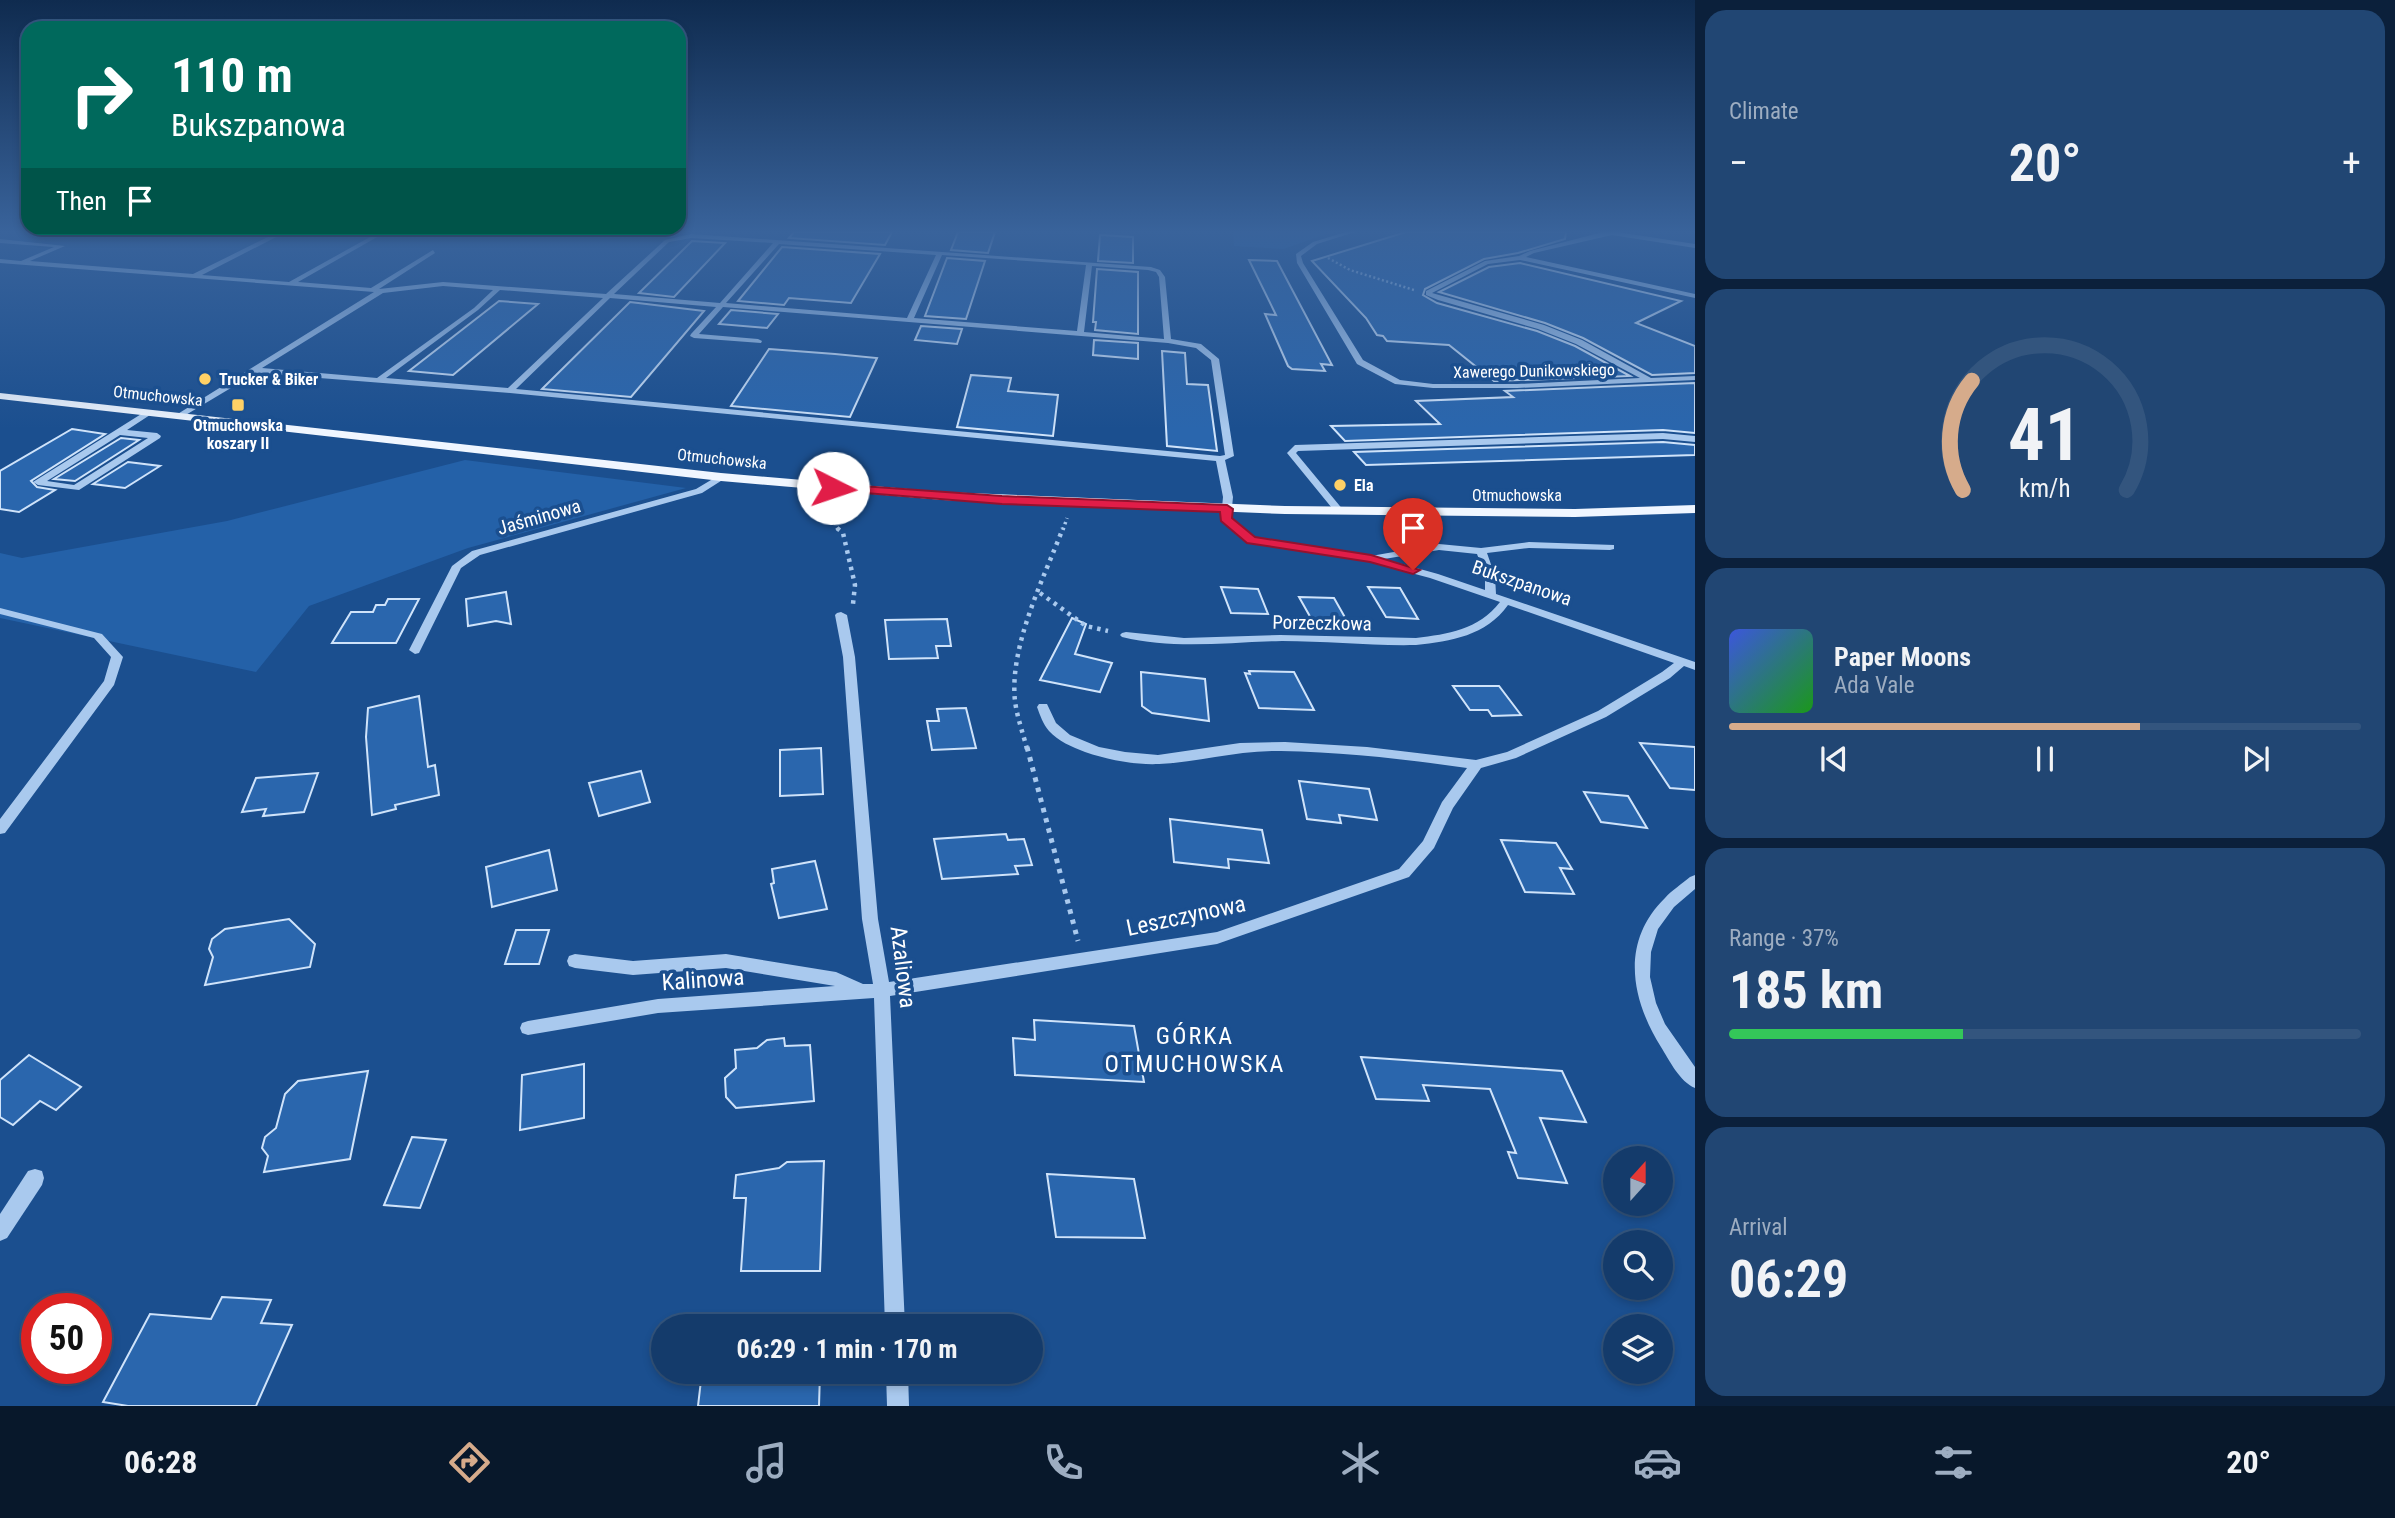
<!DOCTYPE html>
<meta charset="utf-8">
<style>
body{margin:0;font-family:"Roboto Condensed",sans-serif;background:#214673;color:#f1f3f6;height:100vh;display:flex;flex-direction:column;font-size:26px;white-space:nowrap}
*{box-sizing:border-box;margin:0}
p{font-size:23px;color:#9dadc1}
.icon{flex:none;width:38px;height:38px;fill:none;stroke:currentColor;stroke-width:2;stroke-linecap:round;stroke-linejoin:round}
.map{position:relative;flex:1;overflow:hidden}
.panel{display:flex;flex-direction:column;gap:10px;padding:10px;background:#0b203b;width:700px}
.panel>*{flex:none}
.hud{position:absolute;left:21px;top:21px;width:665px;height:214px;border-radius:21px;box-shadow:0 4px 10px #0003,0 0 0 2px #33557e;background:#00695c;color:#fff;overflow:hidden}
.needle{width:46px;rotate:21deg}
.buttons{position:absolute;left:1603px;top:1146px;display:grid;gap:14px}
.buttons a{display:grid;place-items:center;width:70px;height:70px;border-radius:50%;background:#143b6b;box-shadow:0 4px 10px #0003,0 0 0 2px #33557e;font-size:35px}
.speed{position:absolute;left:21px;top:1293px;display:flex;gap:14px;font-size:35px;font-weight:700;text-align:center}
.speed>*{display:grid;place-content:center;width:91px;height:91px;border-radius:50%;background:#143b6b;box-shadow:0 4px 10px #0003,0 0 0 2px #33557e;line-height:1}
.speed .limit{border:10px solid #d22;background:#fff;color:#111}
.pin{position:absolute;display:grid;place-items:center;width:60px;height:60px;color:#fff;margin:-72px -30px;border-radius:50% 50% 50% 0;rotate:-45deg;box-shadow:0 0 7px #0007}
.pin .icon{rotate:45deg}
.me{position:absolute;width:77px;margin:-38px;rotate:94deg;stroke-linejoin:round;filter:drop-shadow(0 0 5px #0008)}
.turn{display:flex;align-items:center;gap:24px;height:147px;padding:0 35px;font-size:32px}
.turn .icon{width:91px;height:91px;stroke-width:2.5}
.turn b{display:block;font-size:49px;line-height:60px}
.then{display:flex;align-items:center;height:66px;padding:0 35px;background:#0003;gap:14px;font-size:26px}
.big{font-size:52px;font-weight:700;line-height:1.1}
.panel .widget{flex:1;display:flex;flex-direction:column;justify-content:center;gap:10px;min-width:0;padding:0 24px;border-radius:21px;background:#214673}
.panel .dial{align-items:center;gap:0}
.dial svg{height:182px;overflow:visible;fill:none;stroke:#33557e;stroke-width:7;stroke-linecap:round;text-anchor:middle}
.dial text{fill:#f1f3f6;stroke:none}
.song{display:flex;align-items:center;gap:21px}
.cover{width:84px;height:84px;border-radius:10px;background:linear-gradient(135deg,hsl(230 70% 55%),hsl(120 70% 35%))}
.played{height:7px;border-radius:4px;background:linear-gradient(90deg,#d6ab8b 65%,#33557e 65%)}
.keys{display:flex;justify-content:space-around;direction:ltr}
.heat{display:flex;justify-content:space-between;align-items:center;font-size:38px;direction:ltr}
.charge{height:10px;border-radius:5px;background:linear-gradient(90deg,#34c759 37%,#33557e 0)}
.trip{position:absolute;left:651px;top:1314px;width:392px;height:70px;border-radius:35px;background:#143b6b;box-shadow:0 4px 10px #0003,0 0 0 2px #33557e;font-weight:700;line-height:70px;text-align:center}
.tabs{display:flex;height:112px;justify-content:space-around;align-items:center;background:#08182b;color:#9dadc1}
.tabs .icon{width:49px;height:49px}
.tabs .active{color:#d6ab8b}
.tabs b{font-size:32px;color:#f1f3f6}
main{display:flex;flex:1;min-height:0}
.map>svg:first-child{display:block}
.green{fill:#2461a8}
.building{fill:#2a66ad;stroke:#cfe3fa;stroke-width:2}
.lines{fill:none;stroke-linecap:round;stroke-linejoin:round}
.path-far3{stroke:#a9c9ee;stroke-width:2.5;stroke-dasharray:2 2.5;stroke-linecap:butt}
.path-far2{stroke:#a9c9ee;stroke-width:3.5;stroke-dasharray:2.5 3.5;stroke-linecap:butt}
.path-far1{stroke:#a9c9ee;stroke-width:4.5;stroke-dasharray:3.5 5;stroke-linecap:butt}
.path{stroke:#a9c9ee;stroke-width:5;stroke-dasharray:4.5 6;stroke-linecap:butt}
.minor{fill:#a9c9ee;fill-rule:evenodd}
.major{fill:#f0f6ff;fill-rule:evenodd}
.route{fill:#e11d48;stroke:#92132f;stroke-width:2}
.poi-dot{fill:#ffd166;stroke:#1b4f8f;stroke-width:2.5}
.labels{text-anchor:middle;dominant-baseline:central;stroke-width:7;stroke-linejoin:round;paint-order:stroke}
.far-street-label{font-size:16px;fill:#fff;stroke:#1b4f8f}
.far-poi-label{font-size:16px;font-weight:bold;fill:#fff;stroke:#1b4f8f;text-anchor:start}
.street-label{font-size:19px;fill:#fff;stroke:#1b4f8f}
.near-street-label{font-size:23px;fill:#fff;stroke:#1b4f8f}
.near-neighbourhood-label{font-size:24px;letter-spacing:2px;fill:#fff;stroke:#1b4f8f}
</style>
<main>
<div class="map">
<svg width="1695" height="1406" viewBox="0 0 1695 1406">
<rect width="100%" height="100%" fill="#1b4f8f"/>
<g class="green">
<polygon points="1233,232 1332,232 1283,249 1234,246"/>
<polygon points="465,460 686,488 468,548 309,606 256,672 0,618 0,553 22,558 227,521"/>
</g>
<g class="building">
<polygon points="794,232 892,232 885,245 789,238"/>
<polygon points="958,232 995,232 988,253 951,250"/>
<polygon points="1406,232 1566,232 1565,239 1518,253 1484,259 1425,289 1423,295 1437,303 1537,331 1575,346 1630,376 1494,381 1449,345 1387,341 1383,336 1377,335 1366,318 1312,261"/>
<polygon points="1100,235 1133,237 1133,263 1098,261"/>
<polygon points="692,241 725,243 674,297 639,293"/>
<polygon points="782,247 880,254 851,303 789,298 784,305 738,301"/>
<polygon points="947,258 985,261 966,319 925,316"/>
<polygon points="1249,260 1277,261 1332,365 1321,364 1325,371 1292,369 1288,366 1265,314 1276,315"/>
<polygon points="1520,263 1681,301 1636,323 1695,346 1695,373 1652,375 1583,338 1545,323 1439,292 1489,267"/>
<polygon points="1097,269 1138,272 1138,334 1095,330 1096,322 1093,322"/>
<polygon points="499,301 538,304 453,375 409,371"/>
<polygon points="630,302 704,311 631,397 542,389"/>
<polygon points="731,310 778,314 767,328 719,324"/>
<polygon points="921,326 962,329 957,344 915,340"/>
<polygon points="1094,340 1138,343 1138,359 1093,355"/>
<polygon points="769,349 835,354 877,358 850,417 731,406"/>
<polygon points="1162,351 1185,353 1187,384 1208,385 1217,451 1167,446"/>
<polygon points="971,375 1011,378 1008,391 1058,395 1053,436 957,427"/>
<polygon points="1695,383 1695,433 1663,430 1345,441 1331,426 1440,424 1416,401 1513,397 1505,391"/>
<polygon points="72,429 105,434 31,481 37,487 55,490 19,512 0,509 0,471"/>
<polygon points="121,438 139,440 75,481 54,479"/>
<polygon points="1663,442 1695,445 1695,455 1366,465 1354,452"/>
<polygon points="128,462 160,466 125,488 93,484"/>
<polygon points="1221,587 1258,589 1268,614 1231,613"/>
<polygon points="1368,587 1400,588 1418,619 1386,617"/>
<polygon points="506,592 511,624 496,621 468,626 466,599"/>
<polygon points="1299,597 1334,598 1347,621 1312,620"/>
<polygon points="388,599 419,599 396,643 332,643 351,612 373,612 376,605 385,605"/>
<polygon points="1072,618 1086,624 1075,654 1112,663 1100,692 1040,680"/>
<polygon points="947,619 951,646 936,646 938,658 889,659 885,620"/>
<polygon points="1249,671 1294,672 1314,710 1259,708 1245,673 1250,674"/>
<polygon points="1141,672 1205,679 1209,721 1152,713 1142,706"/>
<polygon points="1453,686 1499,686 1521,715 1492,716 1488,710 1470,710"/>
<polygon points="419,696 428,767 435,765 439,795 395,805 396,809 372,815 366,737 368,708"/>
<polygon points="966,708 976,748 932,750 927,721 939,721 937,709"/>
<polygon points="1640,743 1695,747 1695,790 1670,788"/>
<polygon points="821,748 823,794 780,796 780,750"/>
<polygon points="641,771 650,802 599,816 589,783"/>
<polygon points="318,773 304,812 263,816 266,809 242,812 256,778"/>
<polygon points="1299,781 1369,789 1377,820 1339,815 1341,823 1307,819"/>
<polygon points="1584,792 1628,796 1647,828 1601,822"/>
<polygon points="1170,819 1262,830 1269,863 1228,859 1229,868 1174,862"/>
<polygon points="1006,834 1008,840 1024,839 1032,865 1015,866 1018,874 942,879 934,839"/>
<polygon points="1501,840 1556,843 1572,869 1560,868 1574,894 1525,892"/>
<polygon points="549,850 557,890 492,907 486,867"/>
<polygon points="815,861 827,909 779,918 771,884 774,883 772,869"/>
<polygon points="289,919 315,944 310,967 205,985 213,957 209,949 212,939 225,929"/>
<polygon points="516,930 549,930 539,964 505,964"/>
<polygon points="1034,1020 1134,1026 1144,1082 1015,1075 1013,1038 1035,1040"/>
<polygon points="784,1038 785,1046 810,1045 814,1101 736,1108 726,1097 725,1078 736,1068 735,1050 757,1048 767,1040"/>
<polygon points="29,1055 81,1087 56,1110 40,1101 13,1125 0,1117 0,1080"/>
<polygon points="1361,1057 1562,1071 1586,1122 1540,1118 1567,1183 1518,1178 1508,1152 1516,1153 1490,1089 1423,1085 1429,1101 1376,1099"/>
<polygon points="584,1064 584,1118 520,1130 522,1075"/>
<polygon points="368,1071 350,1159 264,1172 268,1156 262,1148 265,1137 276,1128 285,1094 298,1081"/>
<polygon points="412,1137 446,1140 420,1208 384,1205"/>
<polygon points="824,1161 820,1271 741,1271 746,1198 734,1198 736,1175 779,1168 787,1162"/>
<polygon points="1047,1174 1134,1179 1145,1238 1056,1237"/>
<polygon points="222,1297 271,1300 261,1323 292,1325 256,1406 128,1406 103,1402 150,1314 211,1319"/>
<polygon points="702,1372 820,1372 819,1406 698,1406"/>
</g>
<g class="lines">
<polyline class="path-far3" points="1328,258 1350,270 1414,290"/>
<g class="path-far2">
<polyline points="829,505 838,530"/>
<polyline points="1063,530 1067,518"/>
</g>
<g class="path-far1">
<polyline points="837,528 843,533 855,585 853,604"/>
<polyline points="1040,593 1086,626 1108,631"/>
<path d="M 1027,749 C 1023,733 1017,717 1015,701 C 1009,646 1044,578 1063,528"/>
</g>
<polyline class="path" points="1027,747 1078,941"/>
<g class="minor">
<path d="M 278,232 L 286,232 L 202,275 L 289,282 L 379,232 L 386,232 L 298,282 L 371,288 L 433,250 L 435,253 L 379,289 L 443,282 L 606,294 L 665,240 L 691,234 L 1151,267 L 1160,270 L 1165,277 L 1171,339 L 1201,344 L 1219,359 L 1234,456 L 1225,460 L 1233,497 L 1231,518 L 1254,537 L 1371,556 L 1439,544 L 1481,548 L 1529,542 L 1614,545 L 1614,549 L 1610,550 L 1529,548 L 1487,553 L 1495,576 L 1496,594 L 1695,662 L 1695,670 L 1684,666 L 1670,678 L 1606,717 L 1516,758 L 1481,768 L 1453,808 L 1434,848 L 1409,877 L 1217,944 L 890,996 L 905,1326 L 885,1326 L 874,998 L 658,1013 L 528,1035 L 522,1033 L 520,1028 L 522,1023 L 528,1021 L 658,999 L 835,986 L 726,968 L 633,975 L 575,968 L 569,966 L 567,961 L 569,956 L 575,954 L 633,961 L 726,954 L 836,972 L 863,984 L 873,984 L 862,919 L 843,657 L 835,615 L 837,613 L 841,612 L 847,615 L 855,657 L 878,919 L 889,982 L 1217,932 L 1399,869 L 1423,841 L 1442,802 L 1467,768 C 1405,759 1343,752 1281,751 C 1237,750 1201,762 1159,764 C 1134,765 1109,760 1085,752 C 1072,747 1058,741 1049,731 C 1043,724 1040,715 1037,707 L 1039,704 L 1047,704 L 1056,723 L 1070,735 L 1099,747 L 1125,752 L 1158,755 L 1240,743 L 1285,742 L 1367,747 L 1476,760 L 1507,752 L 1598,711 L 1662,672 L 1674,663 L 1508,605 C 1486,636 1451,641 1416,645 C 1371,646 1327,641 1282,641 C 1228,642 1175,650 1122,637 L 1120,635 L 1122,633 L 1126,632 L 1184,638 L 1280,635 L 1416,638 C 1448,634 1478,630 1500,602 L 1430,578 L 1370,562 L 1247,542 L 1221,519 L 1223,497 L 1216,461 L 510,393 L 256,373 L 179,419 L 175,417 L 176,415 L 374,292 L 0,263 L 0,259 L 21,261 L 54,247 L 0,243 L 0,239 L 65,246 L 30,261 L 193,274 ZM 691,238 L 773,243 L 720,303 L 614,294 L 669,242 ZM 779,244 L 936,255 L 907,318 L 726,303 ZM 942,255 L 1086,265 L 1077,331 L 914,318 ZM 1092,266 L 1148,270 L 1156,272 L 1159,277 L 1164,339 L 1084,332 ZM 443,286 L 493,290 L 474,308 L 377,378 L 262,368 L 383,293 ZM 500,290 L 603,298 L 508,388 L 386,378 L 478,310 ZM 610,298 L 716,307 L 691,334 L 690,336 L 694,338 L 761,343 L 762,341 L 758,339 L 699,334 L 723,307 L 1168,343 L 1196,348 L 1211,360 L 1225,455 L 1220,456 L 516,389 ZM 1439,550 L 1477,554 L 1485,576 L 1485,590 L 1438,574 L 1384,559 Z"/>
<polygon points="1346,232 1355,232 1317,244 1301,256 1303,263 1363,360 1400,380 1433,384 1517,384 1640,378 1576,344 1538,329 1438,300 1426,295 1426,291 1485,261 1519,256 1530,251 1603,232 1617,232 1695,244 1695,248 1612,235 1534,253 1526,257 1695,294 1695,298 1520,260 1488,264 1432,293 1544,325 1582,340 1651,378 1695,376 1695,380 1517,388 1433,388 1395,384 1357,364 1297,263 1296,254 1313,242"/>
<path d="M 146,411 L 153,413 L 127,430 L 157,433 L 161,436 L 160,438 L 79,490 L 38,485 L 33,482 ZM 120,435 L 148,438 L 74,485 L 47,481 Z"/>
<polygon points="1663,433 1695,436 1695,442 1663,439 1298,451 1296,453 1344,511 1339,514 1336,513 1287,453 1295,445"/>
<polygon points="721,474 726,477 724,479 702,493 480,555 461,568 419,653 415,654 409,650 452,566 472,551 696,489"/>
<polygon points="0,608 102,634 123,657 114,685 5,833 0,834 0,819 104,681 111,657 94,638 0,614"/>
<path d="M 1695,875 L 1695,889 L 1674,907 L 1658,929 L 1651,952 L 1650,977 L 1656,1003 L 1665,1024 L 1695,1067 L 1695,1088 C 1680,1082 1669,1060 1661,1047 C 1631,999 1620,942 1665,898 C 1672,890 1682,884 1690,877 Z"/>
<polygon points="35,1169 42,1171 44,1178 42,1185 7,1238 0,1241 0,1214 28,1171"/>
<polygon points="886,1372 908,1372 909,1406 887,1406"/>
</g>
<polygon class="major" points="0,393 721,473 943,492 1285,506 1575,509 1695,505 1695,513 1575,517 1285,514 943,500 721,481 0,399"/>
</g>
<linearGradient id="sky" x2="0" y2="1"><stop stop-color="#0f2b4f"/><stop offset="0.54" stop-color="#39639b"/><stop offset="1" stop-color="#39639b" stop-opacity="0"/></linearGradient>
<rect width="1695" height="429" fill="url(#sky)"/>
<polygon class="route" points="833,484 1002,496 1227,505 1233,509 1232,518 1255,537 1371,555 1420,570 1413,574 1370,562 1247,543 1221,521 1220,512 1002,504 828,490 827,488"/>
<g class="poi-dot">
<circle cx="205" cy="379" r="7"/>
<rect x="231" y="398" width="14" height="14" rx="3.5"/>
<circle cx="1340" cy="485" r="7"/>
</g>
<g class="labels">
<g class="far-street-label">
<text transform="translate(1534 371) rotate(-1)">Xawerego Dunikowskiego</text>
<text transform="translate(158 396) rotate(6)">Otmuchowska</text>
<text transform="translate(722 459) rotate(6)">Otmuchowska</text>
<text x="1517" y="495">Otmuchowska</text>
</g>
<g class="far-poi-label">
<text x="219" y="379">Trucker &amp; Biker</text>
<text x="238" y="425" text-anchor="middle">Otmuchowska<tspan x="238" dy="18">koszary II</tspan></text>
<text x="1354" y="485">Ela</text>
</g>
<g class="street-label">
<text transform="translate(539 517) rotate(-16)">Jaśminowa</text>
<text transform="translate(1522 583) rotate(19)">Bukszpanowa</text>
<text transform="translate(1322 623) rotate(1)">Porzeczkowa</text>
</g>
<g class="near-street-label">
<text transform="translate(1186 916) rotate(-12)">Leszczynowa</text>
<text transform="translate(903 967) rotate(83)">Azaliowa</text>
<text transform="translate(703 980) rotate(-4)">Kalinowa</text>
</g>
<g class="near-neighbourhood-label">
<text x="1195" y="1036">GÓRKA<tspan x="1195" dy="28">OTMUCHOWSKA</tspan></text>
</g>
</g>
</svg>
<div class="buttons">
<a><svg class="needle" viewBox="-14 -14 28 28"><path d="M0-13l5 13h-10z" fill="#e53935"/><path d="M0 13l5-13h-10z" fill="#9dadc1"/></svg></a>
<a><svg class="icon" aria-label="search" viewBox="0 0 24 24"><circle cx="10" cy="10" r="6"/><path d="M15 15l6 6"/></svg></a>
<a><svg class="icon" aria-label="layers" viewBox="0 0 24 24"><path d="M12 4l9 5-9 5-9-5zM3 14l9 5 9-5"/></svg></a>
</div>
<div class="speed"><div class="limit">50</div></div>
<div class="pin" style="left:1413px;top:570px;background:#d93025"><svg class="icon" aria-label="arrive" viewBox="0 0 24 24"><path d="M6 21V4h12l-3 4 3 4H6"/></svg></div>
<svg class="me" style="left:833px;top:488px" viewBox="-20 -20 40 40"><circle r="19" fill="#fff"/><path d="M0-13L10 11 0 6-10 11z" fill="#e11d48"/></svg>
<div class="trip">06:29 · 1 min · 170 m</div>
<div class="hud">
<div class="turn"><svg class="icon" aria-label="right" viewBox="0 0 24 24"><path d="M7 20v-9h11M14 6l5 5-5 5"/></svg><div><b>110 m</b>Bukszpanowa</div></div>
<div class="then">Then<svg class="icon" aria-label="arrive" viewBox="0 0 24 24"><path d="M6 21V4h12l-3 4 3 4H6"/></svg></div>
</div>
</div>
<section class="panel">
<div class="widget"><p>Climate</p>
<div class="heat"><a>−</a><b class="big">20°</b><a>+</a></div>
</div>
<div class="widget dial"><svg viewBox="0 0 100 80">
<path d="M14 69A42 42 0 1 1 86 69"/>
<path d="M14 69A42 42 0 0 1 18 21" stroke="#d6ab8b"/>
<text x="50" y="56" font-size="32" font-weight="700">41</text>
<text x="50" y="72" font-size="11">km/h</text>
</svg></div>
<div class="widget">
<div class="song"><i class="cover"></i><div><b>Paper Moons</b><p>Ada Vale</p></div></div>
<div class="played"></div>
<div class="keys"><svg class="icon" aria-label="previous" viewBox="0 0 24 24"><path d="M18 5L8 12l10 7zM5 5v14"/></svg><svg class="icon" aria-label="pause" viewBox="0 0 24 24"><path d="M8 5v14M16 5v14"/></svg><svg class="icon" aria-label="next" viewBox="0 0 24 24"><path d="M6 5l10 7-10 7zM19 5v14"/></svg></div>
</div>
<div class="widget"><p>Range · 37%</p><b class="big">185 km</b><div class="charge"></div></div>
<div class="widget"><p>Arrival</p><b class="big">06:29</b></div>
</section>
</main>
<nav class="tabs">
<b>06:28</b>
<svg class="icon active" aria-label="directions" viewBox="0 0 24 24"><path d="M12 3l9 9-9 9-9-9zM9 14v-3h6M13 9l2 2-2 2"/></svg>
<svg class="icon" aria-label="music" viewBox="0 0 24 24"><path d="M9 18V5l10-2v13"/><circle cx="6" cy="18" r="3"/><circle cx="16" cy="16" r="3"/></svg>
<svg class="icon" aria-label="phone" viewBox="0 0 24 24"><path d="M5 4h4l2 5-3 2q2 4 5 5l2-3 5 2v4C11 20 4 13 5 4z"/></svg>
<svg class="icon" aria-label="climate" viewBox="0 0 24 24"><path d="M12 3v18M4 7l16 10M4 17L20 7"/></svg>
<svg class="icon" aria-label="car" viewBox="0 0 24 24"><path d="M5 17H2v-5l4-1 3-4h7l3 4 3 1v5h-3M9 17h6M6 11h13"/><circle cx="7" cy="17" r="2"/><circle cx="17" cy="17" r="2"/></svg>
<svg class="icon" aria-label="filters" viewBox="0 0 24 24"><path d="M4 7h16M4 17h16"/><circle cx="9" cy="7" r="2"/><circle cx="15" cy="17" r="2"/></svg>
<b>20°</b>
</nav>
